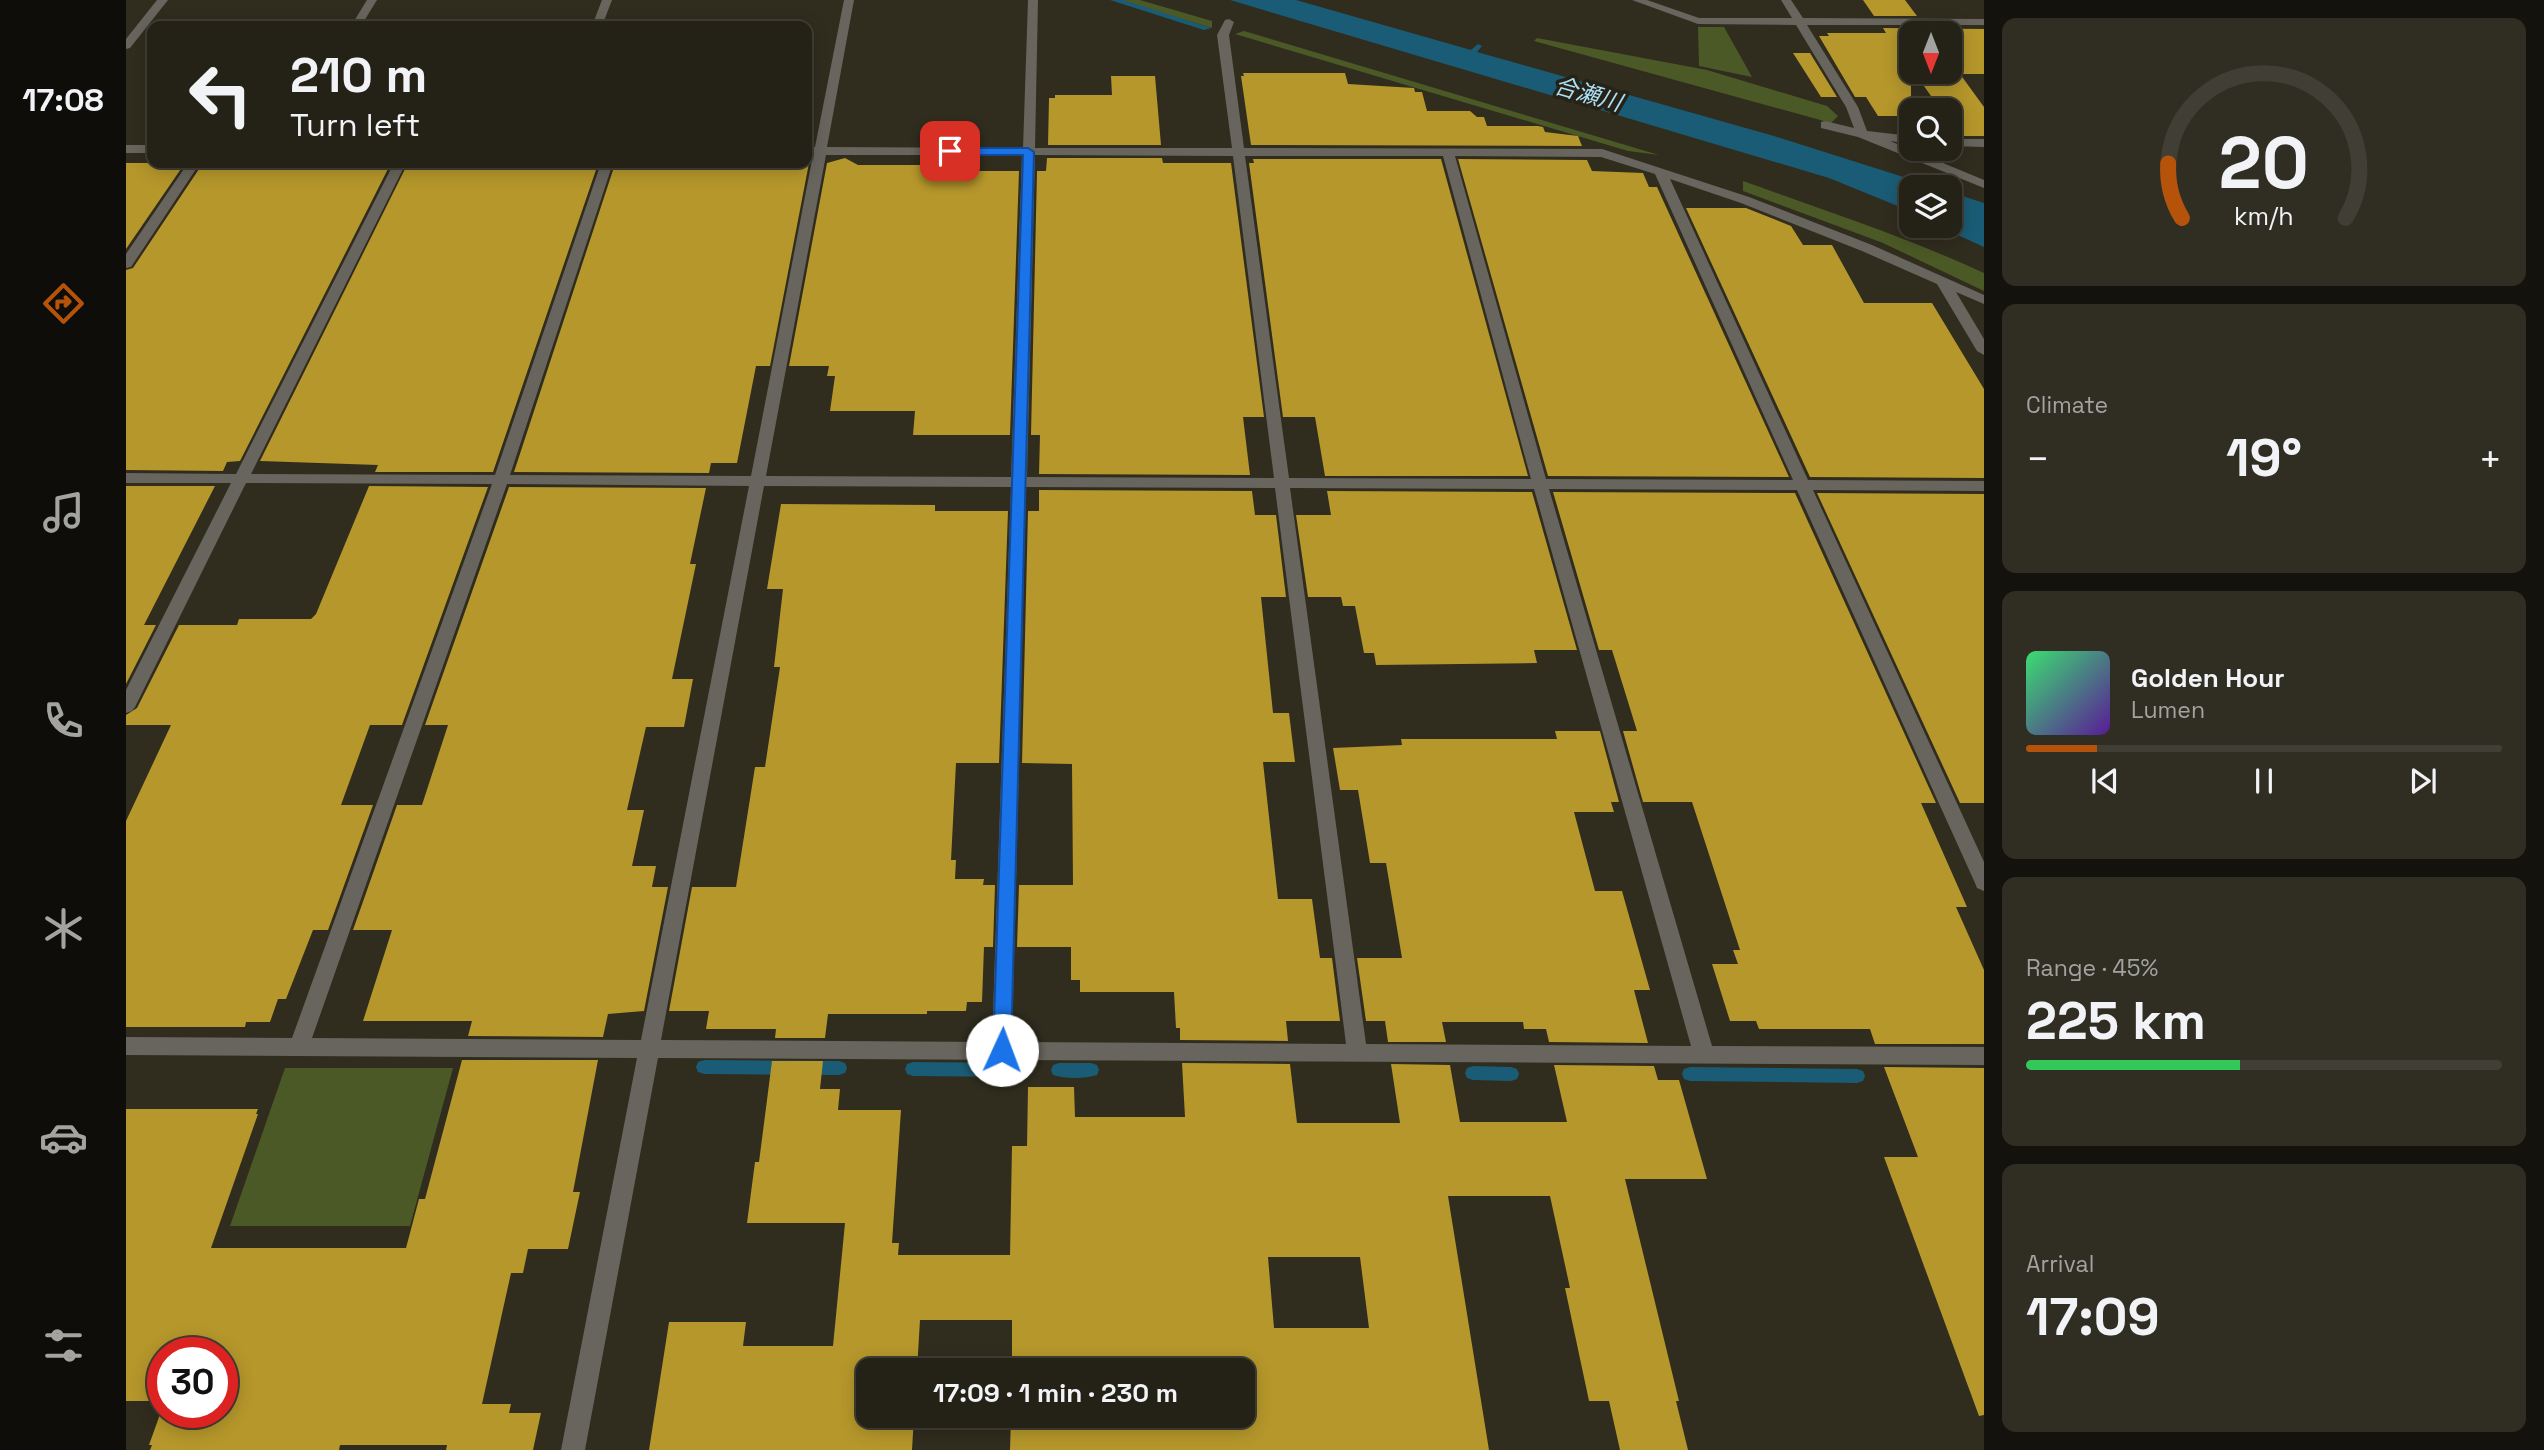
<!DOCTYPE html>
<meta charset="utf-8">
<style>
body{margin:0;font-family:"Space Grotesk","Noto Sans JP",sans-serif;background:#302e23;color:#f1f3f6;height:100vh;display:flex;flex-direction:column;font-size:26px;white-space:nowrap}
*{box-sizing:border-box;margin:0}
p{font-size:23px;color:#a3a3a1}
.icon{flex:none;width:38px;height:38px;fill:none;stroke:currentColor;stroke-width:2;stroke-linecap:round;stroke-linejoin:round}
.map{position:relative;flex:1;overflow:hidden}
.side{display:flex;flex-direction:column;gap:18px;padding:18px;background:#14120c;width:560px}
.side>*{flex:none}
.hud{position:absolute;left:21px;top:21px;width:665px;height:147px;border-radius:14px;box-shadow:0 4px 18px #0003,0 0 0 2px #413e35;background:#242116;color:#f1f3f6;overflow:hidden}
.needle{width:46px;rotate:180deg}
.buttons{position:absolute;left:1773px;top:21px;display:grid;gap:14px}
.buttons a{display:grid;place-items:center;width:63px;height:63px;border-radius:14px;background:#242116;box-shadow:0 4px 18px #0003,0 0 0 2px #413e35;font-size:35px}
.speed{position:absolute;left:21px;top:1337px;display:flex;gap:14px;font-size:35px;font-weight:700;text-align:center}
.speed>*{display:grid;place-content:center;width:91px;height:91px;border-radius:50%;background:#242116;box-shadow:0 4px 18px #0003,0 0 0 2px #413e35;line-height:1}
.speed .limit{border:10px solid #d22;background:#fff;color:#111}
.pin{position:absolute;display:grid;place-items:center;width:60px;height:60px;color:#fff;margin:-30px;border-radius:14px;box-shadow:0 4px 10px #0006}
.me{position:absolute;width:77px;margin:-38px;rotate:2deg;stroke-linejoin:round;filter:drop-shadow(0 0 5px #0008)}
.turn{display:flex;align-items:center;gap:24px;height:147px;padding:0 28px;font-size:32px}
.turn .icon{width:91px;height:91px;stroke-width:2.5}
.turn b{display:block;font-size:49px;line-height:60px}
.big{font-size:52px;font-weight:800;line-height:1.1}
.side .widget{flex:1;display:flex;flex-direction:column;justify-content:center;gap:10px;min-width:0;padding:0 24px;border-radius:14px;background:#302e23}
.side .dial{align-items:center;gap:0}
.dial svg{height:182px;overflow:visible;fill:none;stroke:#413e35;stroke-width:7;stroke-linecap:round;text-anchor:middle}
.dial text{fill:#f1f3f6;stroke:none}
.song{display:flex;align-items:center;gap:21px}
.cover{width:84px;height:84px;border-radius:10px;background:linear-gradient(135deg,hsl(140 70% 55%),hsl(270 70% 35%))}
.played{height:7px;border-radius:4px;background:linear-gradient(90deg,#b45309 15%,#413e35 15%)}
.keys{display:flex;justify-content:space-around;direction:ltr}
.heat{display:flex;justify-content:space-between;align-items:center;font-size:38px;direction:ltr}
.charge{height:10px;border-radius:5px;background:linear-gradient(90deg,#34c759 45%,#413e35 0)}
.trip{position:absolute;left:730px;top:1358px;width:399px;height:70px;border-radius:14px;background:#242116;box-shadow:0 4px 18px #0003,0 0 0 2px #413e35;font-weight:800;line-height:70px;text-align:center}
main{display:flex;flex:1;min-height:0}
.dock{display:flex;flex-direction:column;width:126px;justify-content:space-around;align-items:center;background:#0e0d09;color:#a3a3a1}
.dock .icon{width:49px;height:49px}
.dock .selected{color:#b45309}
.dock b{font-size:32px;color:#f1f3f6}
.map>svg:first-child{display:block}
.green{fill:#4b5926}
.water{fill:#1a5c75}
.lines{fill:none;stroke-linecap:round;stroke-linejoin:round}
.stream{fill:#1a5c75;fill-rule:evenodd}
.building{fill:#b5972b;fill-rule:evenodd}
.street{fill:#68655e;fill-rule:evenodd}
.route{fill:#1a73e8;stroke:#114b97;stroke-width:2}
.labels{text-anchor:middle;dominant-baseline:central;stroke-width:7;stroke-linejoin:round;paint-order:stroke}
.far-water-label{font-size:23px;font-style:italic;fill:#ace0f8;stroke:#262215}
</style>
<main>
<nav class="dock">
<b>17:08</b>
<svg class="icon selected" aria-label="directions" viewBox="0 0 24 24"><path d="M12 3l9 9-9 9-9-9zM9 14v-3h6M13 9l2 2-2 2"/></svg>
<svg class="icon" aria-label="music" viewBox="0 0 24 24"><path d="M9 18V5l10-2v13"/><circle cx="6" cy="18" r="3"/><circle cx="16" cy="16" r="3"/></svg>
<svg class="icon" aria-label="phone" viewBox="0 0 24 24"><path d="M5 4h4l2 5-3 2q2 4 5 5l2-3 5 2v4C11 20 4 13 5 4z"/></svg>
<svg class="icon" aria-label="climate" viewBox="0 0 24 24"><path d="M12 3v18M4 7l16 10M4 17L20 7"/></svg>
<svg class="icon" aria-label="car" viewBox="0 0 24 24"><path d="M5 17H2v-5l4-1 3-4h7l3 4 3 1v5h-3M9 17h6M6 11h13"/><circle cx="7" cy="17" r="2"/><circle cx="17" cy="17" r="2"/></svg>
<svg class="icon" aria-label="filters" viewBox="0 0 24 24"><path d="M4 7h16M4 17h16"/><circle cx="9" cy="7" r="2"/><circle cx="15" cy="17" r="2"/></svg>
</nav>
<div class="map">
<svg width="1858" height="1450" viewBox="0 0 1858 1450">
<rect width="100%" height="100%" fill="#302c1e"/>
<g class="green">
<polygon points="992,0 1014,0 1086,21 1086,28"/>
<polygon points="1572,27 1598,27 1626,77 1573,66"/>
<polygon points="1118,31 1533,155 1502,151 1109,34"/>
<polygon points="1411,38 1581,70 1701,106 1712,116 1705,123 1408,41"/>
<path d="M 1617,181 C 1698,210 1780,237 1858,273 L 1858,291 L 1757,243 L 1617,191 Z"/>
<polygon points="159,1068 327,1068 284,1226 104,1226"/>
</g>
<g class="water">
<polygon points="1104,0 1170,0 1345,50 1352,44 1356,46 1351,52 1648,136 1809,187 1785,187 1783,217 1775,213 1779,209 1703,178"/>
<polygon points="1824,192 1858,203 1858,247 1812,226 1824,226"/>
</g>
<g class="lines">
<g class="stream">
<polygon points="984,0 997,0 1085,28 1078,30"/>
<polygon points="578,1060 713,1061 719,1063 721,1068 719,1073 713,1075 578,1074 572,1072 570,1067 572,1062"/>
<polygon points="787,1062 896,1063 902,1065 904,1070 902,1075 896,1077 787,1076 781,1074 779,1069 781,1064"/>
<path d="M 933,1063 L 965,1063 L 971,1065 L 973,1070 L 971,1075 C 959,1079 939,1079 927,1075 L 925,1070 L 927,1065 Z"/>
<polygon points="1347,1066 1385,1067 1391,1069 1393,1074 1391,1079 1385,1081 1347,1080 1341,1078 1339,1073 1341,1068"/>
<polygon points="1564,1067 1731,1069 1737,1071 1739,1076 1737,1081 1731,1083 1564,1081 1558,1079 1556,1074 1558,1069"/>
</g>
</g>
<g class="building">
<polygon points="1737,0 1779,0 1791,16 1748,16"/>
<polygon points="1757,28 1858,29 1858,74 1834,74 1858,107 1858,136 1833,136 1824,123 1824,110 1815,110 1788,72 1824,72 1824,33 1785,33 1785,116 1752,116 1740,97 1729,97 1693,36 1703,36 1701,33 1760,33"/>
<polygon points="1667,53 1684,53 1711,97 1695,97"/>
<polygon points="1117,73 1219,73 1222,84 1288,88 1289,92 1296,92 1301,111 1344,111 1351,117 1358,117 1361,126 1412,126 1417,127 1419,132 1452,136 1456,146 1125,145 1115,76 1118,76"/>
<polygon points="985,76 1029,76 1035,145 922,145 923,98 929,98 929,95 986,95"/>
<polygon points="719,158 732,165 845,165 845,171 893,171 884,435 787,435 789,411 704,411 709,376 701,376 703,366 663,366 701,163"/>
<polygon points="921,158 1036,158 1037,163 1105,163 1138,417 1117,417 1124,475 913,474 914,435 905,435 911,171 920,171"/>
<polygon points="1127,159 1315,159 1402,476 1199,476 1189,417 1157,417 1123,163 1128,163"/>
<polygon points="1332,159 1461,160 1466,171 1517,173 1523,187 1531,187 1663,477 1422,476"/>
<polygon points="0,163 59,163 0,249"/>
<polygon points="77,163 265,163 114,461 101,462 97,471 0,470 0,270 7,268"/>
<polygon points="282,163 472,164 367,472 249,472 252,465 134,461"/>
<polygon points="525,163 683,163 644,366 630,366 611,463 585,463 583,473 388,472 489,164"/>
<polygon points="1560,208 1620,208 1665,226 1677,245 1706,245 1738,303 1806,303 1858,389 1858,478 1684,477"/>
<polygon points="0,486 89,486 18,625 30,625 0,684"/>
<polygon points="243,486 362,487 276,725 244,725 215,805 247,805 202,930 187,930 160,999 152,999 144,1022 120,1022 119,1027 0,1027 0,821 45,725 0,725 0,715 11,708 53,625 111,625 113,619 185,619 190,614"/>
<polygon points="383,487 580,488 564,564 570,564 546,679 567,679 558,727 520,727 501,810 518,810 506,866 530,866 526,887 542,887 518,1011 482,1014 477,1037 342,1036 346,1021 237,1021 266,930 227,930 271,805 296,805 322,725 299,725"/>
<polygon points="913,490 1126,491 1129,515 1150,515 1160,597 1135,597 1147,713 1163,713 1169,762 1137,762 1152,899 1186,899 1194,958 1206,958 1214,1021 1160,1021 1162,1041 1054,1040 1054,1028 1050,1028 1048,992 954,992 954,980 945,980 945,947 891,947 893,885 947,885 946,764 896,763 902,511 913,511"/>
<polygon points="1201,491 1406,492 1451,650 1408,650 1411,663 1250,665 1248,653 1238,653 1229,606 1217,606 1215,597 1182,597 1170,515 1205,515"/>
<polygon points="1427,492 1669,493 1810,803 1795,803 1841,907 1830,907 1858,970 1858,1044 1749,1044 1744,1029 1633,1029 1630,1021 1604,1021 1586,964 1612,964 1607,950 1614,950 1566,802 1517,802 1497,731 1511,731 1486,650 1473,650"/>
<polygon points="1691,493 1858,494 1858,803 1834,803"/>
<polygon points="655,504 809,505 809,511 882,511 873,763 830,763 825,860 830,860 829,879 858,879 857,885 869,885 867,947 858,947 856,1002 841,1002 840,1011 801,1011 801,1014 702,1014 699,1038 649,1038 650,1029 580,1029 583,1011 543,1011 566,887 610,887 629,767 639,767 654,667 648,667 657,589 641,589"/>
<polygon points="1429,731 1474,731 1493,802 1485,802 1488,812 1448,812 1469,891 1496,891 1524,990 1508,990 1522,1043 1423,1042 1420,1029 1398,1029 1397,1022 1316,1022 1320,1042 1262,1042 1259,1021 1240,1021 1231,958 1276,958 1260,863 1244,863 1232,790 1214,790 1207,748 1276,745 1275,739 1431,739"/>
<polygon points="336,1060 472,1060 447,1192 454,1192 442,1249 402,1249 397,1273 385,1273 356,1404 385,1404 383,1413 415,1413 407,1450 320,1450 321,1445 214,1445 213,1450 24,1450 26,1445 23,1445 37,1406 37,1412 96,1412 96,1353 37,1353 37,1401 0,1401 0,1109 132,1109 130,1114 132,1114 85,1248 280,1248 293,1199 299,1199"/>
<path d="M 646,1061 L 697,1061 L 694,1089 L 714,1089 L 712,1110 L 775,1110 L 766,1243 L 773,1243 L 772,1255 L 884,1255 L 886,1146 L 901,1146 L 902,1087 L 948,1087 L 949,1117 L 1059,1117 L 1056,1063 L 1164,1064 L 1171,1123 L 1274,1123 L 1265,1064 L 1324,1065 L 1334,1122 L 1441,1122 L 1428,1065 L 1528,1066 L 1532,1080 L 1553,1080 L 1581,1179 L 1499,1179 L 1553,1401 L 1550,1401 L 1562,1450 L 1494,1450 L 1483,1401 L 1463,1401 L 1439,1288 L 1444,1288 L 1424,1196 L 1322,1196 L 1363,1450 L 884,1450 L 885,1416 L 1116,1416 L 1116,1370 L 886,1370 L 886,1320 L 794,1320 L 791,1370 L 742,1370 L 742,1416 L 788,1416 L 786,1450 L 523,1450 L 543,1322 L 620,1322 L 617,1346 L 707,1346 L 719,1223 L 621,1223 L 629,1162 L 633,1162 ZM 1142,1257 L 1234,1257 L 1243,1328 L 1148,1328 Z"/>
<polygon points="1758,1067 1858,1068 1858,1415 1853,1416 1758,1157 1792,1157"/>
</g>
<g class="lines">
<g class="street">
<polygon points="31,0 42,0 4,48 0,49 0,39"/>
<polygon points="241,0 251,0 235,26 225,26"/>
<polygon points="476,0 486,0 476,26 466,26"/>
<path d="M 718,0 L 728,0 L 701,147 L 897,148 L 902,0 L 912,0 L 909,148 L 1106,148 L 1091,35 L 1099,20 L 1103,19 L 1108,22 L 1103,35 L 1118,148 L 1476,149 L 1623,197 L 1746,245 L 1858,295 L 1858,304 L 1830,292 L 1858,339 L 1858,355 L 1851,351 L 1811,284 L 1736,251 L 1615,203 L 1544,179 L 1682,480 L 1858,481 L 1858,491 L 1687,490 L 1858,862 L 1858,891 L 1851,888 L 1849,883 L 1671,490 L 1423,489 L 1586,1046 L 1858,1047 L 1858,1065 L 532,1058 L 459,1450 L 435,1450 L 511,1058 L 0,1055 L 0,1037 L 166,1038 L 366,484 L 120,483 L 9,707 L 6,711 L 0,713 L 0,690 L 105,483 L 0,483 L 0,473 L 110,474 L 268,163 L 280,163 L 125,474 L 369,475 L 475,163 L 487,163 L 384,475 L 625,476 L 687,155 L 681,155 L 681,147 L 689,147 ZM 700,155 L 896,155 L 885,477 L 640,476 ZM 909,155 L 1107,156 L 1148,478 L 901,477 ZM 1119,156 L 1317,156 L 1405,479 L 1163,478 ZM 1329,156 L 1475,157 L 1529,174 L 1667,480 L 1420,479 ZM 381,484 L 623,486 L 515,1040 L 186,1038 ZM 638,486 L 885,487 L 866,1042 L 535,1040 ZM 900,487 L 1149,488 L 1220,1044 L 886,1042 ZM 1164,488 L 1408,489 L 1565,1046 L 1240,1044 Z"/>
<polygon points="1506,0 1521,0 1573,18 1666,18 1655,0 1665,0 1677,18 1858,19 1858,25 1681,25 1732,107 1741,131 1785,136 1785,144 1764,141 1858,180 1858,188 1732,137 1695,128 1695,122 1699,121 1728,128 1720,107 1670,25 1572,24"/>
<polygon points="1858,139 1858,147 1824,146 1824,139"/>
<rect x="0" y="145" width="26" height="8"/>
<polygon points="62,163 74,163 5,267 0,268 0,254"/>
</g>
</g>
<polygon class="route" points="902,148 908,152 885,1050 882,1056 876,1058 869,1056 867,1050 897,155 824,155 819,151 824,148"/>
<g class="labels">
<g class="far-water-label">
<text transform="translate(1462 94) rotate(16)">合瀬川</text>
</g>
</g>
</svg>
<div class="buttons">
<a><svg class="needle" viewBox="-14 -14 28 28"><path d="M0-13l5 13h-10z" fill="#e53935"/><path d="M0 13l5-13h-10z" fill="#a3a3a1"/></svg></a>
<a><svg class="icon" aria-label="search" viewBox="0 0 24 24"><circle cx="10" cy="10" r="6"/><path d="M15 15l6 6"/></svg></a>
<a><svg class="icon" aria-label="layers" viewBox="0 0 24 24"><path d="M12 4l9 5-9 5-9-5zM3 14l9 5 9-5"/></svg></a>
</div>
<div class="speed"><div class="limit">30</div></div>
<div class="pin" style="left:824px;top:151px;background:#d93025"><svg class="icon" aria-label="arrive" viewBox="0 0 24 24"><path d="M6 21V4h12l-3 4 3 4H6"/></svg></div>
<svg class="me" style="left:876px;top:1050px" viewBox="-20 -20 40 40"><circle r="19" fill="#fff"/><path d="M0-13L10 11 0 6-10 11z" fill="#1a73e8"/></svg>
<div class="trip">17:09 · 1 min · 230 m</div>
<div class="hud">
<div class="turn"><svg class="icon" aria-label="left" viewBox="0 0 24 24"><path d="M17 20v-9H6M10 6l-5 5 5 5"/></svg><div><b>210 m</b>Turn left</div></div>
</div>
</div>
<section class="side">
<div class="widget dial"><svg viewBox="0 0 100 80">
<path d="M14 69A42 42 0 1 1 86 69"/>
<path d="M14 69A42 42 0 0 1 8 45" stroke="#b45309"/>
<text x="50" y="56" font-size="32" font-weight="700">20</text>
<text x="50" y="72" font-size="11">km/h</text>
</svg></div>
<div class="widget"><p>Climate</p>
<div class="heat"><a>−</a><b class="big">19°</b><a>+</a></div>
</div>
<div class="widget">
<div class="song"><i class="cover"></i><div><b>Golden Hour</b><p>Lumen</p></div></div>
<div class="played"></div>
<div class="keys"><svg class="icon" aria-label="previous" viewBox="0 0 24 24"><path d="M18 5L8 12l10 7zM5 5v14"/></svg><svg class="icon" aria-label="pause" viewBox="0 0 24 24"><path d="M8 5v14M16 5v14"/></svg><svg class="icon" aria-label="next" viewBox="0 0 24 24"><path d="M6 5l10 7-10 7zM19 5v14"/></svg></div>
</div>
<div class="widget"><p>Range · 45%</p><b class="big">225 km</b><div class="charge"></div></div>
<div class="widget"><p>Arrival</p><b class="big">17:09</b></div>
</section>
</main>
